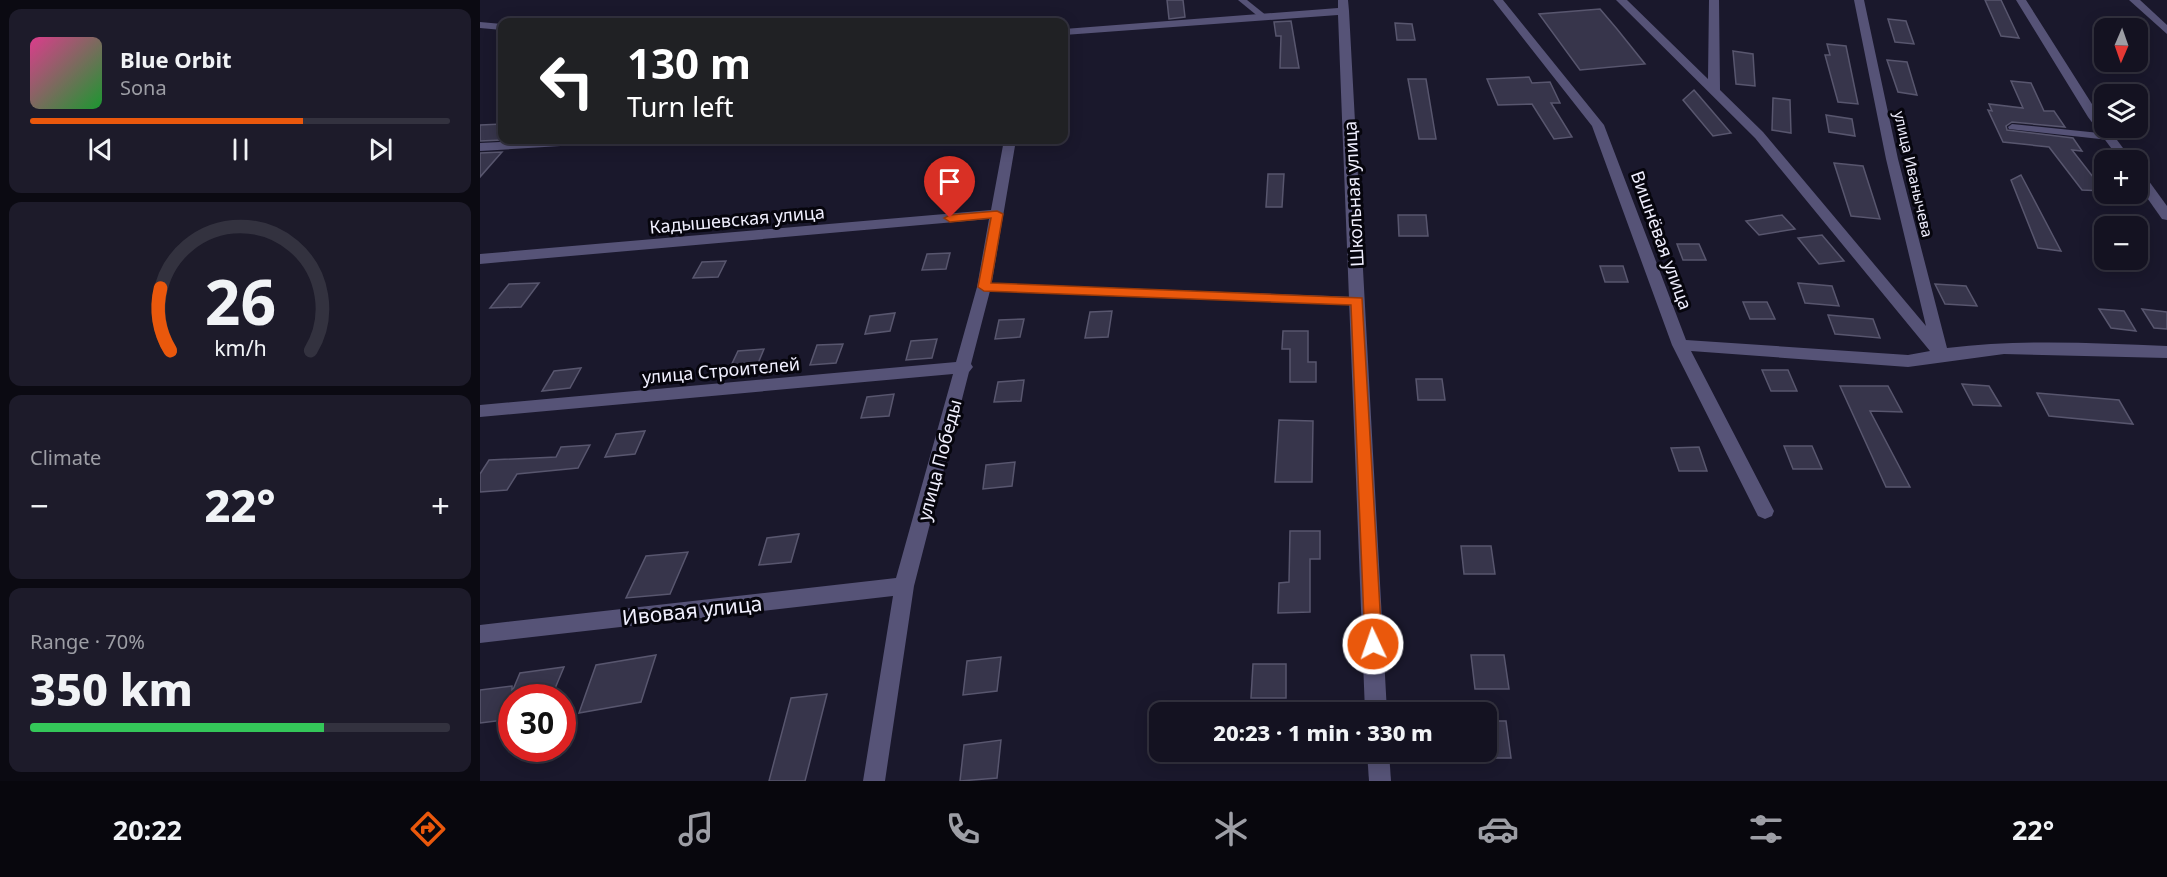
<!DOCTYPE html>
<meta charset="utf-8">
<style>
body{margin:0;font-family:"Noto Sans",sans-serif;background:#1d1b2a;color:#f1f3f6;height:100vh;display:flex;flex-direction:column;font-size:22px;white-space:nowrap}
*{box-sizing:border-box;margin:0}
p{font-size:20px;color:#9d9ea5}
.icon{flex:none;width:33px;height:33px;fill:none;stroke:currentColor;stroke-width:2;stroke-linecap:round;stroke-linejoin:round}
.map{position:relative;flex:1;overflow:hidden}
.details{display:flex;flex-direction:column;gap:9px;padding:9px;background:#0b0a12;width:480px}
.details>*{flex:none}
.hud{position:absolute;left:18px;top:18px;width:570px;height:126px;border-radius:12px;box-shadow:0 3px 15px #0003,0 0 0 2px #33323f;background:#202124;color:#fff;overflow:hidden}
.needle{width:39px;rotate:182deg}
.buttons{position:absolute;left:1614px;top:18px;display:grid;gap:12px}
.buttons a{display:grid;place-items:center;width:54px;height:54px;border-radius:12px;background:#141221;box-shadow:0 3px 15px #0003,0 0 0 2px #33323f;font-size:30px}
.speed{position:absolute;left:18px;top:684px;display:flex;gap:12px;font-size:30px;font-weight:700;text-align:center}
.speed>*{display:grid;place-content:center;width:78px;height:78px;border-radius:50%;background:#141221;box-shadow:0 3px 15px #0003,0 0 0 2px #33323f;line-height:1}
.speed .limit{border:9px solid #d22;background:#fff;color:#111}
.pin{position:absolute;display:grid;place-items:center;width:51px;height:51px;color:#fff;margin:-62px -26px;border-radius:50% 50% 50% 0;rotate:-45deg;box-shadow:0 0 6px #0007}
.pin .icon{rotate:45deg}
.me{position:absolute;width:66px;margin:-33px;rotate:357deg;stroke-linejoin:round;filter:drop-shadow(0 0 4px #0008)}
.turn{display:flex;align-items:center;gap:21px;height:126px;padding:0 30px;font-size:27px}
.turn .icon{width:78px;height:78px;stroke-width:2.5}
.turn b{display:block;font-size:42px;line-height:51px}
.big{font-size:45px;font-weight:800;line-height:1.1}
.details .tile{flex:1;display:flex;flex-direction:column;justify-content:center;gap:9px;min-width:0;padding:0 21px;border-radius:12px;background:#1d1b2a}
.details .dial{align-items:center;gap:0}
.dial svg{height:156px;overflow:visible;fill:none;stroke:#33323f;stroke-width:7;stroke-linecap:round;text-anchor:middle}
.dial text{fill:#f1f3f6;stroke:none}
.song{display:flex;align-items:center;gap:18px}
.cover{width:72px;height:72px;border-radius:9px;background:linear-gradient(135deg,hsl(330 70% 55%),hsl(130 70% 35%))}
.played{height:6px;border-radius:3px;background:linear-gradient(90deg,#ea580c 65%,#33323f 65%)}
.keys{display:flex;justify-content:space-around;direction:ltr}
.heat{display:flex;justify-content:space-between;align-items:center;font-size:33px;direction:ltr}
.charge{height:9px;border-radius:4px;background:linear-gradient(90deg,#34c759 70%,#33323f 0)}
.trip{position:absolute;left:669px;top:702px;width:348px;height:60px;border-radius:12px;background:#141221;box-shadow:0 3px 15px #0003,0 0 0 2px #33323f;font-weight:800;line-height:60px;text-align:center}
.tabs{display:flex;height:96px;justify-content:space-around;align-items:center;background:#08070d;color:#9d9ea5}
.tabs .icon{width:42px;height:42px}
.tabs .selected{color:#ea580c}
.tabs b{font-size:27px;color:#f1f3f6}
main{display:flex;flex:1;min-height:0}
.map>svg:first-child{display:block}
.building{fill:#37354b;stroke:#58566e;stroke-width:1.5}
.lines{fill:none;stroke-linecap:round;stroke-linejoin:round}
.service{fill:#565377;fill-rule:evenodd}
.minor{fill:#565377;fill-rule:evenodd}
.route{fill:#ea580c;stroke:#983908;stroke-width:1.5}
.labels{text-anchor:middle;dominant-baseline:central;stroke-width:6;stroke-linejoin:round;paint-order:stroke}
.far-street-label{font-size:15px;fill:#f0effe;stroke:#06050d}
.street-label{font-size:18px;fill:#f0effe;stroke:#06050d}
.near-street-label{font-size:21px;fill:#f0effe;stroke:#06050d}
</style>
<main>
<section class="details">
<div class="tile">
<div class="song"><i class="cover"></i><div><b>Blue Orbit</b><p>Sona</p></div></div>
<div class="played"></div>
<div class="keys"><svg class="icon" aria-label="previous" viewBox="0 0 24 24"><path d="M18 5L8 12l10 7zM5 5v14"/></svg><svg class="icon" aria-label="pause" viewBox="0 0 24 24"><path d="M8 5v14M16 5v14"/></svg><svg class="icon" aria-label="next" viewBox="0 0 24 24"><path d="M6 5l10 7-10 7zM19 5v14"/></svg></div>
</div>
<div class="tile dial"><svg viewBox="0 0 100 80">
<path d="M14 69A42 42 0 1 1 86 69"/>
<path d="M14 69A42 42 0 0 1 9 37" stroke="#ea580c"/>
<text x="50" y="56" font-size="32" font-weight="700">26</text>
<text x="50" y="72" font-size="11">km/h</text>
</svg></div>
<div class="tile"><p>Climate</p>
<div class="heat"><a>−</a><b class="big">22°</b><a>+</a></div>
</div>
<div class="tile"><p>Range · 70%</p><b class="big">350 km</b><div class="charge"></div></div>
</section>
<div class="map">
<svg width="1687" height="781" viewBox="0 0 1687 781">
<rect width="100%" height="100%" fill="#1a182c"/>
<g class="building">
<polygon points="687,0 703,0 705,17 689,19"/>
<polygon points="1505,0 1521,0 1539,38 1521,36"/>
<polygon points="1120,9 1137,29 1165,64 1100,70 1059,14"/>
<polygon points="1408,19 1426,21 1434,44 1415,42"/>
<polygon points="811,21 819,68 800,68 801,36 796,36 794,22"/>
<polygon points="915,23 932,24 935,40 917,40"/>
<polygon points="1347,44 1366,46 1378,104 1358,102 1345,55 1350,55"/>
<polygon points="1253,51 1273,54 1275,86 1256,84"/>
<polygon points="1407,60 1427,62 1437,95 1418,92"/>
<polygon points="1049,77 1052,83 1070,82 1080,103 1071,103 1092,137 1074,139 1052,104 1018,105 1007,79"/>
<polygon points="928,79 946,79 956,139 939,139"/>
<polygon points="1531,81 1551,83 1564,111 1574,111 1585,127 1532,122 1526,126 1527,130 1593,138 1602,151 1592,150 1624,191 1602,190 1569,147 1523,142 1508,110 1512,111 1509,104 1543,108"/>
<polygon points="1214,90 1251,133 1233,136 1203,100"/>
<polygon points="1293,98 1310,100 1311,133 1292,130"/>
<polygon points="1346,115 1372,119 1375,136 1349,132"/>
<polygon points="22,124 22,140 0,141 0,125"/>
<polygon points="22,152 0,177 0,153"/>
<polygon points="1354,163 1383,166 1400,219 1371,216"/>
<polygon points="788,174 804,174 802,207 786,207"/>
<polygon points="1541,175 1581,251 1558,248 1531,180"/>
<polygon points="918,215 946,215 948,236 919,236"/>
<polygon points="1302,215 1315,229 1279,235 1266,221"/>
<polygon points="1342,235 1364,261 1339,264 1318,238"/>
<polygon points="1197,244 1219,244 1226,260 1203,260"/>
<polygon points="470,253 466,269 442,270 447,254"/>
<polygon points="246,261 238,277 213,278 222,262"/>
<polygon points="1120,266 1143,266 1148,282 1125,282"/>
<polygon points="59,283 41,307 10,308 29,284"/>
<polygon points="1318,283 1352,286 1359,306 1325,303"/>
<polygon points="1455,284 1486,286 1497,306 1465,304"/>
<polygon points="1263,302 1287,302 1295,319 1270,319"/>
<polygon points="1619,309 1644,311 1656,331 1631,328"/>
<polygon points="1662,309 1687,312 1687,329 1674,328"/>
<polygon points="632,311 628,337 605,338 610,312"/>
<polygon points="415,313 410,331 385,334 390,316"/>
<polygon points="1348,315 1393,319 1400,338 1355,334"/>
<polygon points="544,319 540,337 515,339 519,320"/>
<polygon points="803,331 828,331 828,362 836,362 836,382 810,382 810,349 802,349"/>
<polygon points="457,339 452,358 426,360 431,341"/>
<polygon points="363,344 356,363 330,365 337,345"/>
<polygon points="284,349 276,368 249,370 258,351"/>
<polygon points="101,368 90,388 62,391 74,371"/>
<polygon points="1282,370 1308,370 1317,391 1291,391"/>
<polygon points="936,379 962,379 965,400 938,400"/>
<polygon points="544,380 541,401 514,402 518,382"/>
<polygon points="1482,384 1509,386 1521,406 1493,405"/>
<polygon points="1360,386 1408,386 1422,412 1390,411 1430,487 1406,487"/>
<polygon points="1557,393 1639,400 1653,424 1569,416"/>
<polygon points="414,394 409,416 381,418 387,397"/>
<polygon points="799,420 833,421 832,482 795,482"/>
<polygon points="165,431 155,454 125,457 136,434"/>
<polygon points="110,445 98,468 37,474 27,490 0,492 0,474 9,460 76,457 81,447"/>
<polygon points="1304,446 1332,446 1342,469 1313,469"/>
<polygon points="1219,447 1227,471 1199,471 1191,448"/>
<polygon points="535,462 532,486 503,489 506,465"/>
<polygon points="810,531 840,531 840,559 830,559 830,612 798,613 799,583 809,582"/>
<polygon points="319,534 311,562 279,565 287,538"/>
<polygon points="981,546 1011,546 1015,574 984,574"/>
<polygon points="208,552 190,594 146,598 166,556"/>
<polygon points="176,655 161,702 99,713 116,665"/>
<polygon points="991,655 1024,655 1029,689 995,689"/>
<polygon points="521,657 517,691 483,695 487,661"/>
<polygon points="773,664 806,664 806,698 771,698"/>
<polygon points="84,667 71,698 32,698 32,719 0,723 0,690 32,686 32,692 40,673"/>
<polygon points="347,694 325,781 289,781 311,698"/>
<polygon points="1006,721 1026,721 1031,758 1006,758"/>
<polygon points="521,740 517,778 480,781 484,745"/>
</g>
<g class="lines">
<g class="service">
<polygon points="758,0 767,0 787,16 780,18"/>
<polygon points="1532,124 1629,134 1634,137 1629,140 1529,129 1528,127"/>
<polygon points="504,283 877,297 882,301 877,305 500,290 499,287 500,284"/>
</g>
<g class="minor">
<polygon points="858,0 868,0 869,11 907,712 885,712 858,15 584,35 584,29 858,8"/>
<path d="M 1013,0 L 1023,0 L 1124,125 L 1206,340 L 1428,355 L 1450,351 L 1275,138 L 1136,0 L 1147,0 L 1228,79 L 1229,0 L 1239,0 L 1240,90 L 1283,132 L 1446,326 L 1406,159 L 1374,0 L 1384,0 L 1418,159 L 1467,348 C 1541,339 1614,343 1687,346 L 1687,358 L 1524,354 L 1428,367 L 1211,351 L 1294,511 L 1292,516 L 1285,519 L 1278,516 L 1192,345 L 1112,126 Z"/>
<polygon points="1536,0 1546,0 1624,123 1624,128 1628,128 1652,160 1640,160 1608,117"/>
<polygon points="1649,0 1660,0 1687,25 1687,34"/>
<polygon points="0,22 22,24 22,30 0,28"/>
<polygon points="60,140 119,140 113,144 0,151 0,143"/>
<polygon points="524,140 536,140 511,287 491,364 493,367 489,372 434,586 405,781 383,781 413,596 0,643 0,625 416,578 473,374 0,417 0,405 476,362 497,287 509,219 0,264 0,254 511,210"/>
<polygon points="1658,172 1663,173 1687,206 1687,220 1682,219 1658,185"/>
<polygon points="887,752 909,752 911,781 889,781"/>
</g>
</g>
<polygon class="route" points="517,211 523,214 511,283 882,298 902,644 899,650 893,652 887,650 885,644 871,305 504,291 498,287 511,218 470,222 464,218 470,215"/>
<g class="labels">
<g class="far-street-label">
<text transform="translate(1434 174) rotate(77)">улица Иванычева</text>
</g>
<g class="street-label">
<text transform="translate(873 194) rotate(-93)">Школьная улица</text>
<text transform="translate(257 219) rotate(-5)">Кадышевская улица</text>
<text transform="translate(1182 240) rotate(70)">Вишнёвая улица</text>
<text transform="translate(241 370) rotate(-5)">улица Строителей</text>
<text transform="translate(459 460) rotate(-75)">улица Победы</text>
</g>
<g class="near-street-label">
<text transform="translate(212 610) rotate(-6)">Ивовая улица</text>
</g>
</g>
</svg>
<div class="buttons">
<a><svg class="needle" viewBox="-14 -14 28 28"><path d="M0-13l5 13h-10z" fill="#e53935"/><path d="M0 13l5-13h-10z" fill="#9d9ea5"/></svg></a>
<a><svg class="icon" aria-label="layers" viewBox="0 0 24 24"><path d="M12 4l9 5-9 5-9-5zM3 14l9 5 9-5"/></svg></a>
<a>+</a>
<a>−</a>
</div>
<div class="speed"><div class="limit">30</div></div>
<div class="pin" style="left:470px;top:218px;background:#d93025"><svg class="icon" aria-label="arrive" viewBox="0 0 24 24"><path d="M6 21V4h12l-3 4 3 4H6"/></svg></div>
<svg class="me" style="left:893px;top:644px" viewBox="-20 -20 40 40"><circle r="17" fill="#ea580c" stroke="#fff" stroke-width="3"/><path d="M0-11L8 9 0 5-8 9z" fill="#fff"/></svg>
<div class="trip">20:23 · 1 min · 330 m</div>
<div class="hud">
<div class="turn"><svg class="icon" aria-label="left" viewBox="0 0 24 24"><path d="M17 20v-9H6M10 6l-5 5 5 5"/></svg><div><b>130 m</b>Turn left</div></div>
</div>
</div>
</main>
<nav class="tabs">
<b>20:22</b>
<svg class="icon selected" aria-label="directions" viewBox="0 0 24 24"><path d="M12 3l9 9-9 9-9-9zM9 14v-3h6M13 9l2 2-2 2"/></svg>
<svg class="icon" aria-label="music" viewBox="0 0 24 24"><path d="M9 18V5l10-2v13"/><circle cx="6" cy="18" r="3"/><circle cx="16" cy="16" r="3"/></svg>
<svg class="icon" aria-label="phone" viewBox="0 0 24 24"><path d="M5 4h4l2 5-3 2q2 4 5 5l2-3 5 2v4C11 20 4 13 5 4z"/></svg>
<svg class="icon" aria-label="climate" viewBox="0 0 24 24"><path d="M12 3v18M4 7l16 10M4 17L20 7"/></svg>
<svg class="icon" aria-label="car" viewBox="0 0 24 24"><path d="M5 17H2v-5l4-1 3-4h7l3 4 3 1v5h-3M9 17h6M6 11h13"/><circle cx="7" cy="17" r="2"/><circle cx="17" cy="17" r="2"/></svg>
<svg class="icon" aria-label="filters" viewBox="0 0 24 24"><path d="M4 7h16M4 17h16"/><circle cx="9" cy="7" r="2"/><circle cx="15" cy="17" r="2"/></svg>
<b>22°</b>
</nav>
